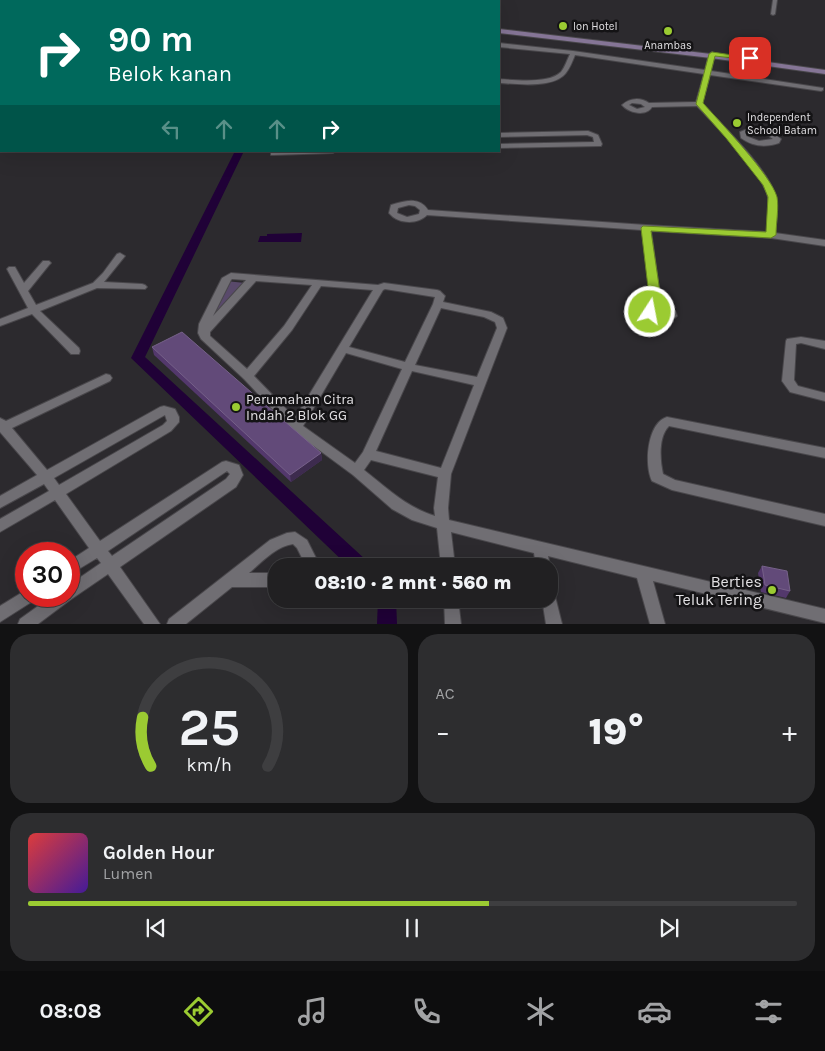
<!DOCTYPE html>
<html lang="id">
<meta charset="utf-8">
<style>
body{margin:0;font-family:Karla,sans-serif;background:#2d2d2f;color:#f1f3f6;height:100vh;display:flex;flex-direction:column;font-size:19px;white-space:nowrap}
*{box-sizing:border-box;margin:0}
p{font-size:16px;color:#a2a3a5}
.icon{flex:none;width:28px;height:28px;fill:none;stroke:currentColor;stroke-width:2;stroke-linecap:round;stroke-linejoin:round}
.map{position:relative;height:624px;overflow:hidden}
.details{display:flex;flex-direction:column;gap:10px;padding:10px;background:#121213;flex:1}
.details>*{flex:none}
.guide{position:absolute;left:0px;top:0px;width:500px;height:152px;box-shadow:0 5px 20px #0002,0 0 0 1px #3e3e40;background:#00695c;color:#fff;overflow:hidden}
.speed{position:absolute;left:15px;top:542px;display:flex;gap:10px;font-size:25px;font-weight:700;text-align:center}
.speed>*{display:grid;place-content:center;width:65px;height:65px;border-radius:50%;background:#212022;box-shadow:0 5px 20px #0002,0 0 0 1px #3e3e40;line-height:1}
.speed .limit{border:8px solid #d22;background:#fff;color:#111}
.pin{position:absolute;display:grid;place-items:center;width:42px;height:42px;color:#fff;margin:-21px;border-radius:10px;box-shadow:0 2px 8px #0006}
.me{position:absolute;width:55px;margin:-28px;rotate:11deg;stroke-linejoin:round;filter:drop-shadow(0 0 4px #0008)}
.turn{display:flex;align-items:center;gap:18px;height:105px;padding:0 25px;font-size:22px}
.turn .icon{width:65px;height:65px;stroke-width:2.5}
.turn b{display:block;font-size:35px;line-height:42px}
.lanes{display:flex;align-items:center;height:48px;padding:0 25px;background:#0003;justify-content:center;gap:25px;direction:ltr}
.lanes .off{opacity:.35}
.big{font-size:38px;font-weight:800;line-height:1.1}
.details .widget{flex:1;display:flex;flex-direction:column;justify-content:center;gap:8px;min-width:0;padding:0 18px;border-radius:20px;background:#2d2d2f}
.details .dial{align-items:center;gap:0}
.dial svg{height:130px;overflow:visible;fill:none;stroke:#3e3e40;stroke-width:7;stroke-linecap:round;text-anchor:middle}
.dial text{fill:#f1f3f6;stroke:none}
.song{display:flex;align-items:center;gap:15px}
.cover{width:60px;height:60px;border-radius:8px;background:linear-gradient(135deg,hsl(0 70% 55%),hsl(260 70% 35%))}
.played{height:5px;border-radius:2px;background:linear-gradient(90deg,#9bcb32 60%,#3e3e40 60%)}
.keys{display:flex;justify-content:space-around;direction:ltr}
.heat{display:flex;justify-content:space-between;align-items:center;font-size:28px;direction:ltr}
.details .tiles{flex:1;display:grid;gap:10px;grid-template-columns:1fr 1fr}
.widget:last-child{grid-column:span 2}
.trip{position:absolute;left:268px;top:558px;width:290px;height:50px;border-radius:20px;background:#212022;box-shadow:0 5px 20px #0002,0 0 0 1px #3e3e40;font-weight:800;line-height:50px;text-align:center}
.tab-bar{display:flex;height:80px;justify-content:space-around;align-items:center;background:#0d0d0e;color:#a2a3a5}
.tab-bar .icon{width:35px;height:35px}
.tab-bar .selected{color:#9bcb32}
.tab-bar b{font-size:22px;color:#f1f3f6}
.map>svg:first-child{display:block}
.green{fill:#59496b}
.water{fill:#200137}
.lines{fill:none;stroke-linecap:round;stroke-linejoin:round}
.canal{fill:#200137;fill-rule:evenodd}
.minor-casing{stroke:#49474b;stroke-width:2}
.secondary-casing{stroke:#49474b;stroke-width:2}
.minor{fill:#706e73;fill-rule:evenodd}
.secondary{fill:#857596;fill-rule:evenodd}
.wall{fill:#53386c}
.shaded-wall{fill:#3d2b4e}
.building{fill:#624a79;stroke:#766189}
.route{fill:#9bcb32;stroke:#658420}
.poi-dot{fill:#9bcb32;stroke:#141315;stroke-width:2}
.labels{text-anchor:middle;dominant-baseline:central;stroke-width:5;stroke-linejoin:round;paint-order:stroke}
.far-poi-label{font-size:11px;fill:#e1dfe2;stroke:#141315;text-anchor:start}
.poi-label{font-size:14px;fill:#e1dfe2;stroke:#141315;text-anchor:start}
.near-poi-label{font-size:16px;fill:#e1dfe2;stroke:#141315;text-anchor:end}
</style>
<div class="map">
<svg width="825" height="624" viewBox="0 0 825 624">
<rect width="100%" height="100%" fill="#2c2a2e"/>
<polygon class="green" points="226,281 245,283 205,324"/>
<polygon class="water" points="302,233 301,242 258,242 260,236 267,236 267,234"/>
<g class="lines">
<g class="canal">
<polygon points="235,151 244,151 145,357 366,560 369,566 348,566 131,358"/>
<polygon points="378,599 396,599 397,624 377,624"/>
</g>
<g class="minor-casing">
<g id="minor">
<rect x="5" y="0" width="4" height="1"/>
<polygon points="32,0 38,0 38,1 33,1"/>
<rect x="135" y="0" width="4" height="1"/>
<rect x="159" y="0" width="4" height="1"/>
<rect x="214" y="0" width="4" height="1"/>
<rect x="236" y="0" width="4" height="1"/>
<rect x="273" y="0" width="4" height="1"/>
<rect x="283" y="0" width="4" height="1"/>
<rect x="317" y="0" width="58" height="1"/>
<polygon points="773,0 777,0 775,14 773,15 771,14"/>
<polygon points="1,19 1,23 0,24 0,20"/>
<path d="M 499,43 L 573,51 L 705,70 L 709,54 L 712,52 L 715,54 L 711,71 L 823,88 L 823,90 L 821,91 L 710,75 L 702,104 C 722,124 771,172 776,198 C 779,209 776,222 775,233 L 825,240 L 825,246 L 771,238 L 651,231 L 661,303 C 669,303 675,308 677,316 C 668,325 652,322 645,312 L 651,303 L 642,230 L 427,215 C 417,225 398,224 389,213 L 391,205 C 404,201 419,196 428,210 L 646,225 L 767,232 C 768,221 771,208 768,197 C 762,172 716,126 697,106 L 652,107 C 646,117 629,113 622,105 C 630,98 640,97 649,103 L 696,102 L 704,74 L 575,55 C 572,62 569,71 563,76 C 549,88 516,84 499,83 L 499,79 C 515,80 549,84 561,72 C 565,67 567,60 570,54 L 499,47 ZM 632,103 L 641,104 L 645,107 L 637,109 L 629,105 ZM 409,205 L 415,206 L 420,210 L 419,214 L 407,217 L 397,213 L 398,208 ZM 656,309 L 661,309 L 667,314 C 663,316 658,315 655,312 Z"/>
<rect x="0" y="56" width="1" height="4"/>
<rect x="0" y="78" width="1" height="4"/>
<path d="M 752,127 L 770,131 L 781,139 L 779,143 C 765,148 752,146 741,138 L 740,132 ZM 753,131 L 766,134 L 773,139 L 759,141 L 746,136 L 746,134 Z"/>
<polygon points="588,131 598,135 602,144 601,146 499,148 499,144 594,142 593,137 587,135 499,137 499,133"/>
<rect x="0" y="142" width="1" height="4"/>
<polygon points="271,151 336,151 333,153 274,155 271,155"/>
<polygon points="120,253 125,256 104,282 142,284 145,285 147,287 145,289 97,288 40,311 79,348 80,351 79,354 71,354 32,314 0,326 0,319 28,308 7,269 9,267 15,267 24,283 43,261 49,261 51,263 49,265 28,291 36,305 93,283 103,273 117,254"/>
<path d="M 231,273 L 378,285 L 384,283 L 437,290 L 440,291 L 445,296 L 443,302 L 491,312 L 503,318 L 507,328 L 451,474 L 448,508 L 449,520 L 825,609 L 825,623 L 653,581 L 665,624 L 650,624 L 637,578 L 548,556 L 550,566 L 549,569 L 549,566 L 536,566 L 534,553 L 451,532 L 455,566 L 441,566 L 437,528 L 412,520 L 392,509 L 353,475 L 292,430 L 244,379 L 201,339 L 198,333 L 199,324 L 222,278 ZM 232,279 L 246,280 L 213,316 L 231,280 ZM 256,281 L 312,285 L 284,326 L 247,369 L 210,336 L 210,332 ZM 321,286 L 373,290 L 295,418 L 254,376 L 292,330 ZM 385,289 L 435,297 L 433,304 L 405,362 L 349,347 L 383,290 ZM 441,308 L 484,317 L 495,322 L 497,328 L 477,377 L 415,365 ZM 346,353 L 402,369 L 363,452 L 355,463 L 303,426 ZM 412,371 L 474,385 L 441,468 L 376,451 ZM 371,460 L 438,477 L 434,508 L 435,516 C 406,507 388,489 364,470 Z"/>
<polygon points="801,337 825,341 825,349 801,343 796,344 794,380 798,386 825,393 825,401 790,392 782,381 786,341 787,339"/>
<path d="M 106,374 L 110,375 L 112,378 L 110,381 L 12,428 L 47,470 L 160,407 L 164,406 L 175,409 L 179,417 L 179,422 L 171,431 L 66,494 L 100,541 L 222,462 L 226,461 L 239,465 L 243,475 L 236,487 L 120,567 L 160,624 L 144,624 L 108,574 L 70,600 L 38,624 L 18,624 L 20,619 L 52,596 L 69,596 L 69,585 L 101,563 L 97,558 L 69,575 L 69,561 L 89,548 L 55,500 L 0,532 L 0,519 L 49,491 L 44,484 L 0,508 L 0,496 L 37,475 L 0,432 L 0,418 L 6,421 ZM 165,415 L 167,421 L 163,425 L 59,485 L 54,478 ZM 227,471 L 230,474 L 226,479 L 112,556 L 108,551 Z"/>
<path d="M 667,417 L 825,448 L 825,458 L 669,426 C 658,437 660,460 663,474 L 675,480 L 825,514 L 825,526 L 672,490 L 652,481 C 644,465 647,423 667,417 Z"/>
<path d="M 295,532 L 307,540 L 320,566 L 306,566 L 297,548 L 293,544 C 276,546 261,563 249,573 L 276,573 L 276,587 L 232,587 L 186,624 L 167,624 L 169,619 L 270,540 L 287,533 Z"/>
<polygon points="26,590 26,596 35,596 33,601 0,622 0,606"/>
<polygon points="549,590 554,592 562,624 546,624 542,599 549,599"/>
<polygon points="444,599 458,599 461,624 445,624"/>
</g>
</g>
<g class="secondary-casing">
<g id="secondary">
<polygon points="499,29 711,54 825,70 825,74 711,58 499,33"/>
<rect x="0" y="37" width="1" height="4"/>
</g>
</g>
<use href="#minor" class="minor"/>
<use href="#secondary" class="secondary"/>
</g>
<g class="wall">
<polygon points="152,347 321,453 322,460 291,482 154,355"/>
<polygon points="762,566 790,591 786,598 761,592 758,573"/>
</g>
<g class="shaded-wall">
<rect x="0" y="105" width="1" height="9"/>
<polygon points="321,453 322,460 291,482 290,475"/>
</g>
<g class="building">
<rect x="0" y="89" width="1" height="16"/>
<polygon points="182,332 321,453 290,475 152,347"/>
<polygon points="762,566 787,571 790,591 765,585"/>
</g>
<path class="route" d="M 712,52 L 753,58 L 750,60 L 715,56 L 703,103 C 720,122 771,175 777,197 C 779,208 776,223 776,235 L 771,238 L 651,231 L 662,306 L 654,314 L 650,315 L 644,312 L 647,305 L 650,304 L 641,228 L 643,226 L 766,232 L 768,197 L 763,185 L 726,138 L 696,104 L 709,54 Z"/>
<g class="poi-dot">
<circle cx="563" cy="26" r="5"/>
<circle cx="668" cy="31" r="5"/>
<circle cx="737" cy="123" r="5"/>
<circle cx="236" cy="407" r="5"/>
<circle cx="772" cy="590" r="5"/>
</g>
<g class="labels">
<g class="far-poi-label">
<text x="573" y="26">Ion Hotel</text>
<text x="668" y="45" text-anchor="middle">Anambas</text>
<text x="747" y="117">Independent<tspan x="747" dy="13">School Batam</tspan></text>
</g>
<g class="poi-label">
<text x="246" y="399">Perumahan Citra<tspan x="246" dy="16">Indah 2 Blok GG</tspan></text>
</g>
<g class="near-poi-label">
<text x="762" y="581">Berties<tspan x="762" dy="18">Teluk Tering</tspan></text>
</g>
</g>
</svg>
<div class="speed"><div class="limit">30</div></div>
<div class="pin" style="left:750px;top:58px;background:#d93025"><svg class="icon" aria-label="arrive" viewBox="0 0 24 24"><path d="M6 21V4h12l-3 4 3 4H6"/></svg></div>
<svg class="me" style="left:650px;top:312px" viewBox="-20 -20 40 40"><circle r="17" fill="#9bcb32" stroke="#fff" stroke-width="3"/><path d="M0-11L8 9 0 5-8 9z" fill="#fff"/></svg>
<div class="trip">08:10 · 2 mnt · 560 m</div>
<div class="guide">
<div class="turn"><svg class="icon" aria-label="right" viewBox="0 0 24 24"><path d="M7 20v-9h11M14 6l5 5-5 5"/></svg><div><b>90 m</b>Belok kanan</div></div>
<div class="lanes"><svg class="icon off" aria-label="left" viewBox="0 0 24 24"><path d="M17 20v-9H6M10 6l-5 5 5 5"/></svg><svg class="icon off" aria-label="ahead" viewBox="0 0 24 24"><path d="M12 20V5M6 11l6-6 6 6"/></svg><svg class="icon off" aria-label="ahead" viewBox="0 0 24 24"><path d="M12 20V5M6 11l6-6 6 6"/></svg><svg class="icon" aria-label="right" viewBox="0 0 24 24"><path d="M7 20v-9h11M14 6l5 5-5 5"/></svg></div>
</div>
</div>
<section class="details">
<div class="tiles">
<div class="widget dial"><svg viewBox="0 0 100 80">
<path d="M14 69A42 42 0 1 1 86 69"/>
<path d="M14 69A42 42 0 0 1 9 39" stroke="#9bcb32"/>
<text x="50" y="56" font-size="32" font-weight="700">25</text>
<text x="50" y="72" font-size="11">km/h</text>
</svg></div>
<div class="widget"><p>AC</p>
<div class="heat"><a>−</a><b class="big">19°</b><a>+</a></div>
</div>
<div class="widget">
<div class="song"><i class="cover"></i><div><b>Golden Hour</b><p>Lumen</p></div></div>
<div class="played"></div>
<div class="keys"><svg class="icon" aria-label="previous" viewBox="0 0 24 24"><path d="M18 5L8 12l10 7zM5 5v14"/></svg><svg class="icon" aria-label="pause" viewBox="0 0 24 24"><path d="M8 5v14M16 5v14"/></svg><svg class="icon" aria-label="next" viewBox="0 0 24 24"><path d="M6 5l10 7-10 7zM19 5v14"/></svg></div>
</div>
</div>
</section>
<nav class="tab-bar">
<b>08:08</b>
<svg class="icon selected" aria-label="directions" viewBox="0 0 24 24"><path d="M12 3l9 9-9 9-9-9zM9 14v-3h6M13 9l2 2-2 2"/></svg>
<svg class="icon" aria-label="music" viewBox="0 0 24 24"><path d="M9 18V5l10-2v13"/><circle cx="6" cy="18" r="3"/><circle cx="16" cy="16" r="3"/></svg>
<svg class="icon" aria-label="phone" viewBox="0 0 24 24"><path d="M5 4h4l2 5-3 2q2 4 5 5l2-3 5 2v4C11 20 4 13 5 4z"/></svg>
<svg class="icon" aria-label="climate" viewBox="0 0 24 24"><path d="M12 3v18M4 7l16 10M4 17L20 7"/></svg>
<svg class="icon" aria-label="car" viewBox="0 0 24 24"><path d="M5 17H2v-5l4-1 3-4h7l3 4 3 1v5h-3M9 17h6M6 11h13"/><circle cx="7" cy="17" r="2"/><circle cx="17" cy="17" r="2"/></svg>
<svg class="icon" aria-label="filters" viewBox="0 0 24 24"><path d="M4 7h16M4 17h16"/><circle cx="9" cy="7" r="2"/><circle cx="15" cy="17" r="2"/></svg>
</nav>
